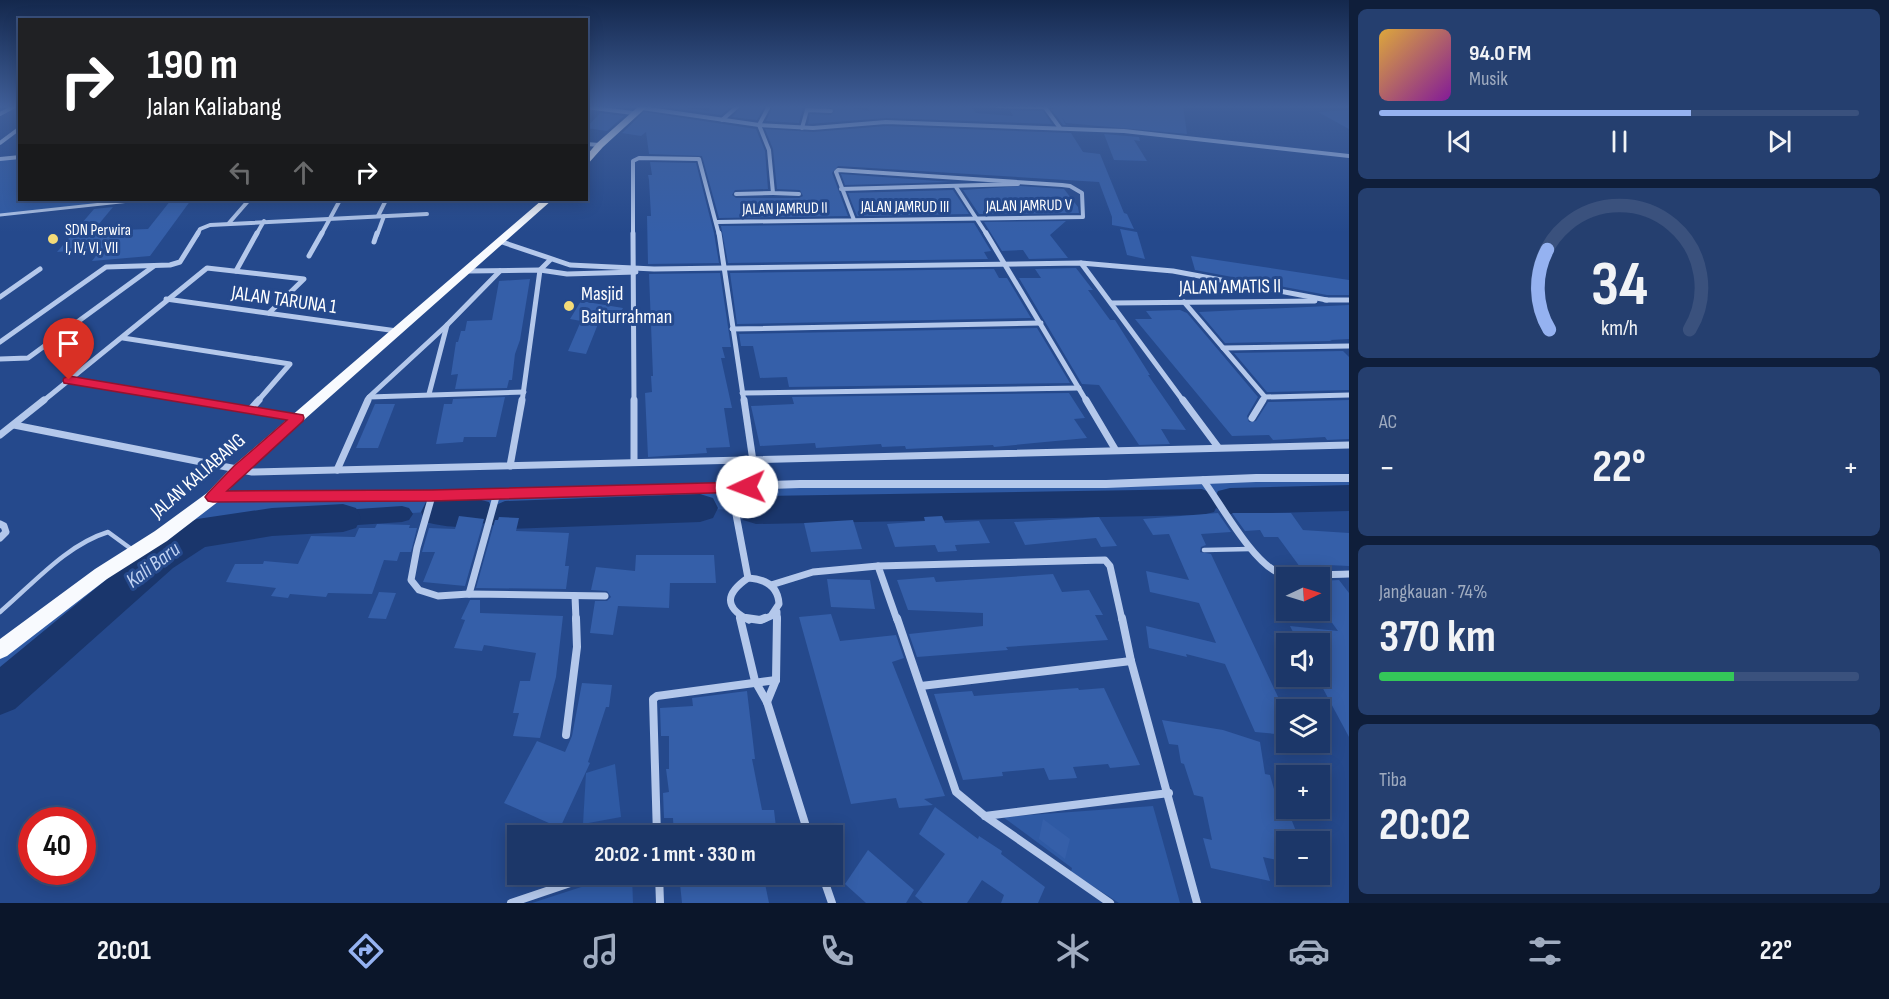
<!DOCTYPE html>
<html lang="id">
<meta charset="utf-8">
<style>
body{margin:0;font-family:"Sofia Sans Condensed",sans-serif;background:#253f6f;color:#f1f3f6;height:100vh;display:flex;flex-direction:column;font-size:22px;white-space:nowrap}
*{box-sizing:border-box;margin:0}
p{font-size:20px;color:#a0acc0}
.icon{flex:none;width:33px;height:33px;fill:none;stroke:currentColor;stroke-width:2;stroke-linecap:round;stroke-linejoin:round}
.map{position:relative;flex:1;overflow:hidden}
.panel{display:flex;flex-direction:column;gap:9px;padding:9px;background:#0f1e3a;width:540px}
.panel>*{flex:none}
.guide{position:absolute;left:18px;top:18px;width:570px;height:183px;border-radius:0px;box-shadow:0 3px 15px #0003,0 0 0 2px #3a517d;background:#202124;color:#fff;overflow:hidden}
.needle{width:39px;rotate:86deg}
.buttons{position:absolute;left:1276px;top:567px;display:grid;gap:12px}
.buttons a{display:grid;place-items:center;width:54px;height:54px;border-radius:0px;background:#1c3769;box-shadow:0 3px 15px #0003,0 0 0 2px #3a517d;font-size:30px}
.speed{position:absolute;left:18px;top:807px;display:flex;gap:12px;font-size:30px;font-weight:700;text-align:center}
.speed>*{display:grid;place-content:center;width:78px;height:78px;border-radius:50%;background:#1c3769;box-shadow:0 3px 15px #0003,0 0 0 2px #3a517d;line-height:1}
.speed .limit{border:9px solid #d22;background:#fff;color:#111}
.pin{position:absolute;display:grid;place-items:center;width:51px;height:51px;color:#fff;margin:-62px -26px;border-radius:50% 50% 50% 0;rotate:-45deg;box-shadow:0 0 6px #0007}
.pin .icon{rotate:45deg}
.me{position:absolute;width:66px;margin:-33px;rotate:268deg;stroke-linejoin:round;filter:drop-shadow(0 0 4px #0008)}
.turn{display:flex;align-items:center;gap:21px;height:126px;padding:0 30px;font-size:27px}
.turn .icon{width:78px;height:78px;stroke-width:2.5}
.turn b{display:block;font-size:42px;line-height:51px}
.lanes{display:flex;align-items:center;height:57px;padding:0 30px;background:#0003;justify-content:center;gap:30px;direction:ltr}
.lanes .off{opacity:.35}
.big{font-size:45px;font-weight:700;line-height:1.1}
.panel .tile{flex:1;display:flex;flex-direction:column;justify-content:center;gap:9px;min-width:0;padding:0 21px;border-radius:9px;background:#253f6f}
.panel .dial{align-items:center;gap:0}
.dial svg{height:156px;overflow:visible;fill:none;stroke:#3a517d;stroke-width:7;stroke-linecap:round;text-anchor:middle}
.dial text{fill:#f1f3f6;stroke:none}
.song{display:flex;align-items:center;gap:18px}
.cover{width:72px;height:72px;border-radius:9px;background:linear-gradient(135deg,hsl(40 70% 55%),hsl(290 70% 35%))}
.played{height:6px;border-radius:3px;background:linear-gradient(90deg,#95b2f1 65%,#3a517d 65%)}
.keys{display:flex;justify-content:space-around;direction:ltr}
.heat{display:flex;justify-content:space-between;align-items:center;font-size:33px;direction:ltr}
.charge{height:9px;border-radius:4px;background:linear-gradient(90deg,#34c759 74%,#3a517d 0)}
.trip{position:absolute;left:507px;top:825px;width:336px;height:60px;border-radius:0px;background:#1c3769;box-shadow:0 3px 15px #0003,0 0 0 2px #3a517d;font-weight:700;line-height:60px;text-align:center}
.menu{display:flex;height:96px;justify-content:space-around;align-items:center;background:#0b162a;color:#a0acc0}
.menu .icon{width:42px;height:42px}
.menu .on{color:#95b2f1}
.menu b{font-size:27px;color:#f1f3f6}
main{display:flex;flex:1;min-height:0}
.map>svg:first-child{display:block}
.green{fill:#2f5aa4}
.lines{fill:none;stroke-linecap:round;stroke-linejoin:round}
.canal{fill:#1a366c;fill-rule:evenodd}
.river{fill:#1a366c;fill-rule:evenodd}
.building{fill:#355fa9}
.service-far1{stroke:#b4c8eb;stroke-width:3}
.service{stroke:#b4c8eb;stroke-width:4.5}
.minor-far3{stroke:#b4c8eb;stroke-width:4}
.minor-far2{stroke:#b4c8eb;stroke-width:5}
.minor-far1{stroke:#b4c8eb;stroke-width:7}
.minor{stroke:#b4c8eb;stroke-width:8}
.tertiary{fill:#b4c8eb;fill-rule:evenodd}
.primary{fill:#f8fafe;fill-rule:evenodd}
.route{fill:#e11d48;stroke:#92132f;stroke-width:1.5}
.poi-dot{fill:#f4db78;stroke:#25498c;stroke-width:2}
.labels{text-anchor:middle;dominant-baseline:central;stroke-width:6;stroke-linejoin:round;paint-order:stroke}
.far-street-label{font-size:16px;fill:#fff;stroke:#25498c}
.far-poi-label{font-size:16px;fill:#fff;stroke:#25498c;text-anchor:start}
.street-label{font-size:20px;fill:#fff;stroke:#25498c}
.poi-label{font-size:20px;fill:#fff;stroke:#25498c;text-anchor:start}
.water-label{font-size:21px;font-style:italic;fill:#c0d2f2;stroke:#25498c}
</style>
<main>
<div class="map">
<svg width="1349" height="903" viewBox="0 0 1349 903">
<rect width="100%" height="100%" fill="#25498c"/>
<g class="green">
<polygon points="19,157 20,200 139,200 0,216 0,159"/>
<polygon points="1349,478 1349,498 756,510 697,509 505,515 476,512 428,512 272,522 197,534 160,557 0,693 0,650 213,497"/>
<polygon points="615,764 621,817 583,824 586,773"/>
<polygon points="1153,806 1180,903 1119,903 1071,872 1072,868 1003,817"/>
<polygon points="632,875 633,903 532,903 612,877"/>
</g>
<g class="lines">
<polygon class="canal" points="402,506 409,508 413,514 409,520 402,522 343,526 336,524 332,518 336,512 343,510"/>
<g class="river">
<polygon points="1349,485 1349,511 1230,514 1216,508 1214,512 1202,515 756,524 743,520 738,510 743,500 756,496 1202,489 1216,495 1218,491 1230,488"/>
<path d="M 700,494 L 713,498 L 718,508 L 713,518 L 700,522 L 505,529 L 492,525 L 490,520 C 475,531 444,527 426,522 L 421,512 L 426,502 C 446,496 469,496 489,502 L 491,507 L 505,501 Z"/>
<polygon points="343,504 356,508 361,518 356,528 343,532 272,536 205,547 173,568 15,709 0,715 0,667 147,546 184,524 197,519 272,508"/>
</g>
</g>
<g class="building">
<polygon points="655,106 674,106 709,111 710,108 716,108 717,106 732,106 721,115"/>
<polygon points="742,106 765,106 757,120 732,117"/>
<polygon points="773,106 843,106 869,111 868,106 971,107 976,113 1013,116 1010,110 1043,111 1052,124 886,118 808,124 810,114 831,115 835,111 831,107 807,106 803,108 799,123 766,121"/>
<polygon points="1052,106 1183,106 1187,134 1066,123 1062,118 1066,125 1063,125 1051,109 1055,109"/>
<polygon points="1349,110 1349,129 1318,112"/>
<polygon points="644,112 756,129 765,151 768,189 735,190 732,195 736,198 799,198 803,196 800,190 777,189 773,149 765,129 813,132 886,126 1071,133 1083,152 1100,154 1124,213 1127,214 1134,229 1112,225 1112,217 1099,182 838,166 832,173 848,216 719,218 702,156 649,154 646,132 641,136 622,133"/>
<polygon points="600,113 624,116 607,131 586,128"/>
<polygon points="1104,134 1139,137 1140,141 1134,140 1147,161 1114,160"/>
<polygon points="650,162 696,163 714,233 719,263 648,264 647,216 651,216 649,180 648,175 652,175"/>
<polygon points="841,174 952,182 845,185"/>
<polygon points="1021,186 1064,189 1078,207 1079,213 979,214 963,190"/>
<polygon points="953,190 969,214 857,216 848,193"/>
<polygon points="171,200 191,200 150,256 92,261 102,248 57,252 94,209 113,207 93,231 148,229"/>
<polygon points="1066,221 1050,235 1068,258 1029,259 1023,250 1002,251 984,222"/>
<polygon points="974,223 991,251 984,252 988,259 728,263 721,226"/>
<polygon points="1120,229 1137,232 1145,259 1127,255"/>
<polygon points="1191,256 1349,280 1349,295 1327,295 1195,270"/>
<polygon points="1076,268 1093,290 1088,290 1110,320 1115,320 1150,375 1148,375 1186,430 1161,429 1170,444 1139,445 1099,385 1082,384 1019,278 1041,278 1035,269"/>
<polygon points="994,269 999,278 1007,278 1031,318 737,324 730,273"/>
<polygon points="720,273 731,347 722,347 725,358 721,358 732,408 724,408 730,447 706,448 707,453 648,457 645,393 652,392 651,376 653,376 649,274"/>
<polygon points="530,279 520,340 515,354 512,380 509,380 507,388 455,389 458,374 451,375 456,342 458,342 461,331 465,331 467,321 492,320 499,281"/>
<polygon points="581,301 623,308 613,326 598,324 586,354 568,351 581,321 570,319"/>
<polygon points="1349,305 1349,339 1330,340 1332,341 1225,343 1199,312"/>
<polygon points="1180,310 1187,313 1258,397 1247,416 1249,422 1256,421 1268,402 1349,400 1349,439 1327,440 1325,437 1273,440 1269,435 1232,436 1135,319 1152,319 1146,311"/>
<polygon points="1037,328 1070,383 789,387 787,377 760,378 753,346 741,346 739,334"/>
<polygon points="1343,351 1349,357 1349,390 1267,392 1234,353"/>
<polygon points="1069,393 1085,418 1074,419 1087,438 994,447 993,445 906,449 905,446 882,447 881,444 816,448 815,443 760,446 751,406 794,404 792,397"/>
<polygon points="505,397 496,437 464,437 463,442 436,444 444,404 452,404 453,399"/>
<polygon points="375,404 395,404 378,448 356,448"/>
<polygon points="1218,513 1231,532 1201,534 1206,545 1201,547 1200,552 1211,554 1287,716 1287,735 1255,732 1225,664 1186,654 1187,657 1149,648 1146,626 1216,643 1199,603 1150,592 1146,571 1189,580 1169,534 1153,535 1143,519"/>
<polygon points="1232,513 1291,513 1303,530 1349,533 1349,566 1328,565 1331,569 1320,569 1320,566 1300,567 1278,537 1264,537 1260,530 1245,531"/>
<polygon points="459,516 484,519 465,586 423,582 435,552 422,552 429,528 455,529"/>
<polygon points="942,516 945,523 979,521 990,543 955,545 957,551 938,552 935,545 895,547 887,524 925,521 924,517"/>
<polygon points="499,517 519,518 516,531 569,533 565,566 569,566 566,589 476,588 495,520 498,520"/>
<polygon points="1099,517 1117,546 1101,547 1096,538 1025,545 1014,522"/>
<polygon points="853,520 862,549 811,552 804,523"/>
<polygon points="377,524 410,525 409,528 417,528 411,552 400,552 397,561 384,560 372,594 328,593 326,597 290,594 288,598 271,596 276,588 226,582 235,564 263,564 264,561 298,564 311,536 355,537 359,528 375,528"/>
<polygon points="636,555 714,555 716,583 670,583 669,608 618,606 613,635 590,633 595,601 607,601 611,597 607,591 591,590 596,567 635,571"/>
<polygon points="1053,574 1062,592 1089,590 1103,615 1095,615 1108,640 1006,647 1008,650 917,657 909,634 983,626 983,613 908,610 897,580 934,577 936,582"/>
<polygon points="827,579 870,580 875,609 831,607"/>
<polygon points="1339,580 1349,593 1349,737 1320,683 1320,644 1299,644 1290,626 1338,631 1320,606 1320,581"/>
<polygon points="379,592 396,593 386,619 368,618"/>
<polygon points="470,600 480,600 480,613 563,616 556,677 540,738 513,736 519,713 513,713 520,681 530,681 536,653 484,645 482,651 454,648 465,620 461,619"/>
<polygon points="831,614 840,641 896,635 904,658 892,662 945,796 924,799 933,805 899,808 896,798 851,804 799,617"/>
<polygon points="582,683 612,685 609,707 606,707 588,762 590,763 560,828 504,803 537,741 565,752 572,736"/>
<polygon points="1078,688 1079,690 1104,688 1140,765 1110,768 1108,764 1073,767 1077,778 1049,780 1044,768 1002,772 1003,776 963,780 934,694 972,691 974,696"/>
<polygon points="747,691 755,759 752,759 762,810 774,810 777,836 674,836 673,818 664,818 663,793 669,792 666,769 669,769 669,736 661,736 660,708 693,706 692,698"/>
<polygon points="1162,720 1223,730 1260,742 1265,774 1270,775 1280,810 1288,811 1296,831 1287,829 1287,862 1263,857 1270,881 1211,868 1203,838 1212,840 1203,797 1194,795 1184,764 1181,763 1178,745 1169,744"/>
<polygon points="935,807 978,839 979,836 1002,851 1001,854 1045,887 1038,903 1001,903 1004,895 982,880 967,903 923,903 915,896 945,854 919,834"/>
<polygon points="1043,819 1070,839 1065,859 1039,839"/>
<polygon points="868,850 914,890 906,903 866,903 845,884"/>
<polygon points="679,874 763,874 769,903 682,903"/>
</g>
<g class="lines">
<polyline class="service-far1" points="0,215 139,200"/>
<g class="service">
<polyline points="1204,550 1250,549"/>
<path d="M 0,612 C 33,584 66,545 108,532 L 134,551"/>
</g>
<g class="minor-far3">
<polyline points="769,106 759,125 769,150 773,193 799,194"/>
<polyline points="996,106 1045,107"/>
<polyline points="1044,106 1060,128"/>
<polyline points="586,107 633,113"/>
<polyline points="642,108 759,125 813,128 886,122 1124,131 1349,156"/>
<polyline points="0,114 15,106"/>
<polyline points="722,120 738,106"/>
<polyline points="802,128 807,110 831,111"/>
<polyline points="0,143 20,128"/>
<polyline points="956,187 987,235"/>
<polyline points="841,189 1018,184"/>
<polyline points="736,194 773,193"/>
<polyline points="378,216 386,200"/>
<polyline points="717,222 1083,217 1082,193 1070,186 1062,185 838,170 836,172 854,220"/>
<polyline points="229,223 249,200"/>
<polyline points="197,235 200,229 210,225 427,214"/>
<polyline points="256,235 264,221"/>
<polyline points="321,235 340,200"/>
<polyline points="377,235 384,216"/>
<polyline points="633,235 633,161 639,158 699,159 719,235"/>
</g>
<g class="minor-far2">
<polyline points="633,233 634,402"/>
<polyline points="719,233 744,402"/>
<polyline points="986,233 1087,402"/>
<polyline points="499,241 570,265 654,269 1081,263 1184,402"/>
<polyline points="374,242 377,233"/>
<polyline points="309,256 322,233"/>
<polyline points="1081,263 1173,271 1327,300"/>
<polyline points="236,271 257,233"/>
<polyline points="469,271 540,270 567,274 636,272"/>
<polyline points="0,297 40,269"/>
<polyline points="166,299 397,331"/>
<polyline points="1325,300 1349,300"/>
<polyline points="1184,302 1265,397 1349,395"/>
<polyline points="1111,303 1315,301"/>
<polyline points="732,329 1041,323"/>
<polyline points="123,338 290,364 257,402"/>
<polyline points="0,342 106,267 170,265 180,262 198,233"/>
<polyline points="1223,348 1349,346"/>
<polyline points="0,359 28,358 154,266"/>
<polyline points="69,380 199,402"/>
<polyline points="742,393 1079,388"/>
<polyline points="429,394 447,325"/>
<polyline points="369,397 524,392"/>
<polyline points="42,402 207,268 304,279 269,313"/>
<polyline points="367,402 369,397 447,325 500,271"/>
<polyline points="522,402 540,270 550,260"/>
<polyline points="1262,402 1265,397"/>
</g>
<g class="minor-far1">
<polyline points="190,400 297,418"/>
<polyline points="634,400 634,462"/>
<polyline points="744,400 753,461"/>
<polyline points="1086,400 1115,449"/>
<polyline points="1183,400 1218,447"/>
<polyline points="250,410 259,400"/>
<polyline points="1252,418 1263,400"/>
<polyline points="14,425 252,472 1349,445"/>
<polyline points="0,435 44,400"/>
<polyline points="510,466 522,400"/>
<polyline points="337,470 368,400"/>
<path d="M 1203,480 C 1221,504 1252,562 1279,573 C 1291,578 1334,574 1349,574"/>
<polyline points="731,488 748,578"/>
<polyline points="432,496 417,548 411,580 419,590 438,596 469,594 605,596"/>
<polyline points="0,524 4,526 6,532 0,538"/>
<polyline points="771,585 813,572 878,566"/>
<polyline points="469,594 497,493"/>
<polyline points="575,596 576,620"/>
<polyline points="740,616 741,620"/>
<path d="M 749,620 C 723,607 726,593 748,578 C 765,579 778,586 779,604 L 771,616 L 762,620"/>
<polyline points="777,620 777,612"/>
<polyline points="897,620 878,566 1105,560 1110,566 1122,620"/>
</g>
<g class="minor">
<polyline points="740,618 755,681 767,702 809,836"/>
<polyline points="746,618 760,620 765,618"/>
<polyline points="897,618 956,792 985,816 1110,903"/>
<polyline points="1122,618 1131,661 1197,903"/>
<polyline points="921,686 1131,661"/>
<polyline points="767,702 776,680 777,618"/>
<polyline points="566,735 577,647 576,618"/>
<polyline points="985,816 1169,793"/>
<polyline points="657,836 653,699 657,696 776,680"/>
<polyline points="659,874 660,903"/>
<polyline points="822,874 832,903"/>
<polyline points="511,903 597,874"/>
</g>
<g class="tertiary">
<polygon points="586,142 600,143 603,145 600,147 586,146"/>
<polygon points="20,155 20,159 0,161 0,157"/>
<polygon points="1256,474 1349,474 1349,482 1256,482 1106,488 800,488 432,500 213,501 209,500 207,497 209,494 213,493 432,492 800,480 1106,480"/>
</g>
<g class="primary">
<polygon points="639,106 648,106 603,147 586,166 586,156 597,143"/>
<polygon points="542,200 552,200 243,474 219,501 167,541 107,579 7,656 0,659 0,639 95,569 155,531 207,493 233,466"/>
</g>
</g>
<linearGradient id="sky" x2="0" y2="1"><stop stop-color="#14284d"/><stop offset="0.46" stop-color="#405f99"/><stop offset="1" stop-color="#405f99" stop-opacity="0"/></linearGradient>
<rect width="1349" height="232" fill="url(#sky)"/>
<polygon class="route" points="69,376 303,415 304,418 303,421 227,491 432,490 747,482 754,487 747,492 432,501 213,502 208,501 205,497 208,493 234,466 287,420 64,383 63,380 64,378"/>
<g class="poi-dot">
<circle cx="53" cy="239" r="6"/>
<circle cx="569" cy="306" r="6"/>
</g>
<g class="labels">
<g class="far-street-label">
<text transform="translate(1029 206) rotate(-1)">JALAN JAMRUD V</text>
<text x="905" y="207">JALAN JAMRUD III</text>
<text transform="translate(785 209) rotate(-1)">JALAN JAMRUD II</text>
</g>
<g class="far-poi-label">
<text x="65" y="230">SDN Perwira<tspan x="65" dy="18">I, IV, VI, VII</tspan></text>
</g>
<g class="street-label">
<text transform="translate(1230 287) rotate(-1)">JALAN AMATIS II</text>
<text transform="translate(284 300) rotate(8)">JALAN TARUNA 1</text>
<text transform="translate(198 476) rotate(-41)">JALAN KALIABANG</text>
</g>
<g class="poi-label">
<text x="581" y="294">Masjid<tspan x="581" dy="23">Baiturrahman</tspan></text>
</g>
<g class="water-label">
<text transform="translate(153 565) rotate(-37)">Kali Baru</text>
</g>
</g>
</svg>
<div class="buttons">
<a><svg class="needle" viewBox="-14 -14 28 28"><path d="M0-13l5 13h-10z" fill="#e53935"/><path d="M0 13l5-13h-10z" fill="#a0acc0"/></svg></a>
<a><svg class="icon" aria-label="sound" viewBox="0 0 24 24"><path d="M4 9h4l5-4v14l-5-4H4zM17 9q2 3 0 6"/></svg></a>
<a><svg class="icon" aria-label="layers" viewBox="0 0 24 24"><path d="M12 4l9 5-9 5-9-5zM3 14l9 5 9-5"/></svg></a>
<a>+</a>
<a>−</a>
</div>
<div class="speed"><div class="limit">40</div></div>
<div class="pin" style="left:69px;top:380px;background:#d93025"><svg class="icon" aria-label="arrive" viewBox="0 0 24 24"><path d="M6 21V4h12l-3 4 3 4H6"/></svg></div>
<svg class="me" style="left:747px;top:487px" viewBox="-20 -20 40 40"><circle r="19" fill="#fff"/><path d="M0-13L10 11 0 6-10 11z" fill="#e11d48"/></svg>
<div class="trip">20:02 · 1 mnt · 330 m</div>
<div class="guide">
<div class="turn"><svg class="icon" aria-label="right" viewBox="0 0 24 24"><path d="M7 20v-9h11M14 6l5 5-5 5"/></svg><div><b>190 m</b>Jalan Kaliabang</div></div>
<div class="lanes"><svg class="icon off" aria-label="left" viewBox="0 0 24 24"><path d="M17 20v-9H6M10 6l-5 5 5 5"/></svg><svg class="icon off" aria-label="ahead" viewBox="0 0 24 24"><path d="M12 20V5M6 11l6-6 6 6"/></svg><svg class="icon" aria-label="right" viewBox="0 0 24 24"><path d="M7 20v-9h11M14 6l5 5-5 5"/></svg></div>
</div>
</div>
<section class="panel">
<div class="tile">
<div class="song"><i class="cover"></i><div><b>94.0 FM</b><p>Musik</p></div></div>
<div class="played"></div>
<div class="keys"><svg class="icon" aria-label="previous" viewBox="0 0 24 24"><path d="M18 5L8 12l10 7zM5 5v14"/></svg><svg class="icon" aria-label="pause" viewBox="0 0 24 24"><path d="M8 5v14M16 5v14"/></svg><svg class="icon" aria-label="next" viewBox="0 0 24 24"><path d="M6 5l10 7-10 7zM19 5v14"/></svg></div>
</div>
<div class="tile dial"><svg viewBox="0 0 100 80">
<path d="M14 69A42 42 0 1 1 86 69"/>
<path d="M14 69A42 42 0 0 1 13 28" stroke="#95b2f1"/>
<text x="50" y="56" font-size="32" font-weight="700">34</text>
<text x="50" y="72" font-size="11">km/h</text>
</svg></div>
<div class="tile"><p>AC</p>
<div class="heat"><a>−</a><b class="big">22°</b><a>+</a></div>
</div>
<div class="tile"><p>Jangkauan · 74%</p><b class="big">370 km</b><div class="charge"></div></div>
<div class="tile"><p>Tiba</p><b class="big">20:02</b></div>
</section>
</main>
<nav class="menu">
<b>20:01</b>
<svg class="icon on" aria-label="directions" viewBox="0 0 24 24"><path d="M12 3l9 9-9 9-9-9zM9 14v-3h6M13 9l2 2-2 2"/></svg>
<svg class="icon" aria-label="music" viewBox="0 0 24 24"><path d="M9 18V5l10-2v13"/><circle cx="6" cy="18" r="3"/><circle cx="16" cy="16" r="3"/></svg>
<svg class="icon" aria-label="phone" viewBox="0 0 24 24"><path d="M5 4h4l2 5-3 2q2 4 5 5l2-3 5 2v4C11 20 4 13 5 4z"/></svg>
<svg class="icon" aria-label="climate" viewBox="0 0 24 24"><path d="M12 3v18M4 7l16 10M4 17L20 7"/></svg>
<svg class="icon" aria-label="car" viewBox="0 0 24 24"><path d="M5 17H2v-5l4-1 3-4h7l3 4 3 1v5h-3M9 17h6M6 11h13"/><circle cx="7" cy="17" r="2"/><circle cx="17" cy="17" r="2"/></svg>
<svg class="icon" aria-label="filters" viewBox="0 0 24 24"><path d="M4 7h16M4 17h16"/><circle cx="9" cy="7" r="2"/><circle cx="15" cy="17" r="2"/></svg>
<b>22°</b>
</nav>
